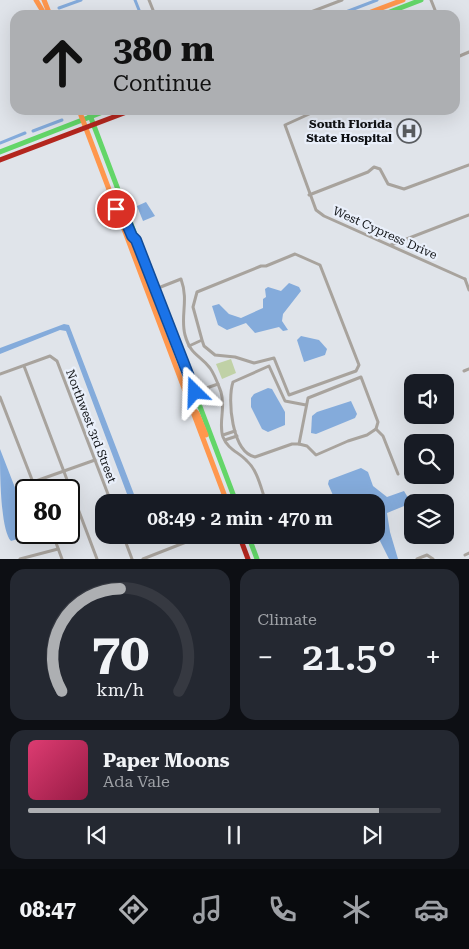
<!DOCTYPE html>
<meta charset="utf-8">
<style>
body{margin:0;font-family:"Roboto Serif",serif;background:#242831;color:#f1f3f6;height:100vh;display:flex;flex-direction:column;font-size:19px;white-space:nowrap}
*{box-sizing:border-box;margin:0}
p{font-size:16px;color:#9ea1a6}
.icon{flex:none;width:28px;height:28px;fill:none;stroke:currentColor;stroke-width:2;stroke-linecap:round;stroke-linejoin:round}
.map{position:relative;height:559px;overflow:hidden}
.sheet{display:flex;flex-direction:column;gap:10px;padding:10px;background:#0d0f14;flex:1}
.sheet>*{flex:none}
.banner{position:absolute;left:10px;top:10px;width:450px;height:105px;border-radius:15px;box-shadow:0 5px 20px #0002;background:#adafb2;color:#111;overflow:hidden}
.fabs{position:absolute;left:404px;top:374px;display:grid;gap:10px}
.fabs a{display:grid;place-items:center;width:50px;height:50px;border-radius:10px;background:#171b24;box-shadow:0 5px 20px #0002;font-size:25px}
.speed{position:absolute;left:15px;top:479px;display:flex;gap:10px;font-size:25px;font-weight:700;text-align:center}
.speed>*{display:grid;place-content:center;width:65px;height:65px;border-radius:50%;background:#171b24;box-shadow:0 5px 20px #0002;line-height:1}
.speed .limit{border:2px solid #111;border-radius:8px;background:#fff;color:#111}
.pin{position:absolute;display:grid;place-items:center;width:42px;height:42px;color:#fff;margin:-21px;border:2px solid #fff;border-radius:50%;box-shadow:0 1px 5px #0007}
.me{position:absolute;width:55px;margin:-28px;rotate:338deg;stroke-linejoin:round;filter:drop-shadow(0 0 4px #0008)}
.turn{display:flex;align-items:center;gap:18px;height:105px;padding:0 20px;font-size:22px}
.turn .icon{width:65px;height:65px;stroke-width:2.5}
.turn b{display:block;font-size:35px;line-height:42px}
.big{font-size:38px;font-weight:600;line-height:1.1}
.sheet .card{flex:1;display:flex;flex-direction:column;justify-content:center;gap:8px;min-width:0;padding:0 18px;border-radius:15px;background:#242831}
.sheet .dial{align-items:center;gap:0}
.dial svg{height:130px;overflow:visible;fill:none;stroke:#363941;stroke-width:7;stroke-linecap:round;text-anchor:middle}
.dial text{fill:#f1f3f6;stroke:none}
.song{display:flex;align-items:center;gap:15px}
.cover{width:60px;height:60px;border-radius:8px;background:linear-gradient(135deg,hsl(340 70% 55%),hsl(340 70% 35%))}
.played{height:5px;border-radius:2px;background:linear-gradient(90deg,#adafb2 85%,#363941 85%)}
.keys{display:flex;justify-content:space-around;direction:ltr}
.heat{display:flex;justify-content:space-between;align-items:center;font-size:28px;direction:ltr}
.sheet .tiles{flex:1;display:grid;gap:10px;grid-template-columns:1fr 1fr}
.card:last-child{grid-column:span 2}
.trip{position:absolute;left:95px;top:494px;width:290px;height:50px;border-radius:15px;background:#171b24;box-shadow:0 5px 20px #0002;font-weight:600;line-height:50px;text-align:center}
.dock{display:flex;height:80px;justify-content:space-around;align-items:center;background:#090b0e;color:#9ea1a6}
.dock .icon{width:35px;height:35px}
.dock .current{color:#adafb2}
.dock b{font-size:22px;color:#f1f3f6}
.map>svg:first-child{display:block}
.green{fill:#c0d1a6}
.water{fill:#84abdb}
.lines{fill:none;stroke-linecap:round;stroke-linejoin:round}
.canal{stroke:#84abdb;stroke-width:3}
.street{stroke:#a8a39d;stroke-width:3}
.fast{stroke:#63d668;stroke-width:5}
.slow{stroke:#ff974d;stroke-width:5}
.jam{stroke:#b3261e;stroke-width:5}
.route-casing{stroke:#114b97;stroke-width:12}
.route{stroke:#1a73e8;stroke-width:9}
.labels{text-anchor:middle;dominant-baseline:central;stroke-width:4.5;stroke-linejoin:round;paint-order:stroke}
.poi-label{font-size:12px;font-weight:bold;fill:#101215;stroke:#eaf0fb;text-anchor:end}
.street-label{font-size:12px;fill:#101215;stroke:#eaf0fb}
</style>
<div class="map">
<svg width="469" height="559" viewBox="0 0 469 559">
<rect width="100%" height="100%" fill="#e0e4ea"/>
<polygon class="green" points="231,359 236,373 222,379 216,364"/>
<g class="water">
<polygon points="146,202 155,216 143,221 137,206"/>
<polygon points="289,283 299,287 301,291 283,314 282,321 288,330 283,331 279,327 255,333 246,323 227,330 218,325 212,306 219,304 229,314 241,318 263,308 263,299 266,297 265,289 268,287 281,291"/>
<polygon points="64,324 69,325 137,502 130,502 66,331 60,330 0,354 0,348"/>
<polygon points="301,336 319,340 327,349 325,355 304,362 297,340"/>
<polygon points="268,388 272,389 285,412 285,425 268,432 262,429 251,407 251,398 254,394"/>
<polygon points="351,401 357,414 355,418 316,434 311,433 312,416 317,412"/>
<path d="M 0,449 L 26,516 L 26,532 L 29,533 L 28,536 L 11,541 C 0,530 0,468 0,449 Z"/>
<polygon points="361,468 368,472 373,486 387,497 404,491 410,501 409,504 387,513 390,532 398,559 389,559 376,533 376,502 336,502 328,484 329,480"/>
</g>
<g class="lines">
<g class="canal">
<polyline points="135,0 141,15"/>
<polyline points="59,8 81,0"/>
<polyline points="338,15 377,0"/>
<polyline points="33,131 62,120"/>
<polyline points="0,143 25,133"/>
</g>
<g class="street">
<polyline points="149,0 155,15"/>
<polyline points="431,0 437,15"/>
<polyline points="303,15 342,0"/>
<polyline points="455,58 469,52"/>
<polyline points="318,110 285,125 316,210 324,216 465,279"/>
<polyline points="309,195 368,172 374,167 380,169 388,184 404,189 469,165"/>
<polyline points="391,245 469,215"/>
<polyline points="465,279 469,290"/>
<path d="M 148,292 L 181,279 C 189,301 180,316 185,335 C 191,356 199,354 210,368 C 215,375 218,384 221,392 C 226,408 218,423 223,437 C 228,450 239,452 247,461 C 258,471 261,489 266,502"/>
<polyline points="189,346 202,340 204,346 215,355 235,357 254,363 274,358 289,395 356,371 359,365 320,265 295,254 266,266 261,266 197,292 193,307 202,340"/>
<polyline points="24,366 97,559"/>
<polyline points="464,371 469,369"/>
<polyline points="0,374 50,356 57,361 111,502"/>
<polyline points="195,392 218,384"/>
<polyline points="0,397 36,490"/>
<path d="M 306,405 L 285,401 L 269,366 L 233,382 C 227,400 232,452 255,457 L 292,444 L 299,444 L 308,398 L 361,377 L 378,422 L 376,429 L 383,436 L 398,474"/>
<polyline points="223,435 235,431"/>
<polyline points="225,440 237,436"/>
<polyline points="299,444 307,446 316,455 348,441 367,435 376,429"/>
<polyline points="33,482 95,460"/>
<polyline points="52,532 62,559"/>
<polyline points="123,535 132,559"/>
<polyline points="465,555 469,553"/>
<polyline points="20,559 58,549"/>
<polyline points="143,559 204,535"/>
<polyline points="417,559 427,555 433,559"/>
</g>
<g class="fast">
<polyline points="382,15 421,0"/>
<polyline points="88,110 236,502"/>
<polyline points="0,152 108,110"/>
<polyline points="248,535 257,559"/>
</g>
<g class="slow">
<polyline points="36,0 45,15"/>
<polyline points="44,0 50,15"/>
<polyline points="363,15 403,0"/>
<polyline points="79,110 227,502"/>
<polyline points="192,409 197,413 206,435"/>
</g>
<g class="jam">
<polyline points="0,160 132,110"/>
<polyline points="239,535 248,559"/>
</g>
</g>
<g class="lines">
<g class="route-casing">
<polyline id="route" points="116,209 121,210 132,236 136,240 195,392"/>
</g>
<use href="#route" class="route"/>
</g>
<defs>
<g id="hospital-ring" transform="scale(1.25)"><circle r="9.5" fill="#eaf0fb" stroke="#595c60" stroke-width="1.5"/><path d="M-5-5h3v3.5h4V-5h3V5h-3V1.5h-4V5h-3Z" fill="#595c60"/></g>
</defs>
<g fill-rule="evenodd">
<use href="#hospital-ring" x="409" y="131"/>
</g>
<g class="labels">
<g class="poi-label">
<text x="392" y="124">South Florida<tspan x="392" dy="14">State Hospital</tspan></text>
</g>
<g class="street-label">
<text transform="translate(385 233) rotate(24)">West Cypress Drive</text>
<text transform="translate(91 426) rotate(69)">Northwest 3rd Street</text>
</g>
</g>
</svg>
<div class="fabs">
<a><svg class="icon" aria-label="sound" viewBox="0 0 24 24"><path d="M4 9h4l5-4v14l-5-4H4zM17 9q2 3 0 6"/></svg></a>
<a><svg class="icon" aria-label="search" viewBox="0 0 24 24"><circle cx="10" cy="10" r="6"/><path d="M15 15l6 6"/></svg></a>
<a><svg class="icon" aria-label="layers" viewBox="0 0 24 24"><path d="M12 4l9 5-9 5-9-5zM3 14l9 5 9-5"/></svg></a>
</div>
<div class="speed"><div class="limit">80</div></div>
<div class="pin" style="left:116px;top:209px;background:#d93025"><svg class="icon" aria-label="arrive" viewBox="0 0 24 24"><path d="M6 21V4h12l-3 4 3 4H6"/></svg></div>
<svg class="me" style="left:195px;top:392px" viewBox="-20 -20 40 40"><path d="M0-17L14 15 0 8-14 15z" fill="#1a73e8" stroke="#fff" stroke-width="4"/></svg>
<div class="trip">08:49 · 2 min · 470 m</div>
<div class="banner">
<div class="turn"><svg class="icon" aria-label="ahead" viewBox="0 0 24 24"><path d="M12 20V5M6 11l6-6 6 6"/></svg><div><b>380 m</b>Continue</div></div>
</div>
</div>
<section class="sheet">
<div class="tiles">
<div class="card dial"><svg viewBox="0 0 100 80">
<path d="M14 69A42 42 0 1 1 86 69"/>
<path d="M14 69A42 42 0 0 1 50 6" stroke="#adafb2"/>
<text x="50" y="56" font-size="32" font-weight="700">70</text>
<text x="50" y="72" font-size="11">km/h</text>
</svg></div>
<div class="card"><p>Climate</p>
<div class="heat"><a>−</a><b class="big">21.5°</b><a>+</a></div>
</div>
<div class="card">
<div class="song"><i class="cover"></i><div><b>Paper Moons</b><p>Ada Vale</p></div></div>
<div class="played"></div>
<div class="keys"><svg class="icon" aria-label="previous" viewBox="0 0 24 24"><path d="M18 5L8 12l10 7zM5 5v14"/></svg><svg class="icon" aria-label="pause" viewBox="0 0 24 24"><path d="M8 5v14M16 5v14"/></svg><svg class="icon" aria-label="next" viewBox="0 0 24 24"><path d="M6 5l10 7-10 7zM19 5v14"/></svg></div>
</div>
</div>
</section>
<nav class="dock">
<b>08:47</b>
<svg class="icon current" aria-label="directions" viewBox="0 0 24 24"><path d="M12 3l9 9-9 9-9-9zM9 14v-3h6M13 9l2 2-2 2"/></svg>
<svg class="icon" aria-label="music" viewBox="0 0 24 24"><path d="M9 18V5l10-2v13"/><circle cx="6" cy="18" r="3"/><circle cx="16" cy="16" r="3"/></svg>
<svg class="icon" aria-label="phone" viewBox="0 0 24 24"><path d="M5 4h4l2 5-3 2q2 4 5 5l2-3 5 2v4C11 20 4 13 5 4z"/></svg>
<svg class="icon" aria-label="climate" viewBox="0 0 24 24"><path d="M12 3v18M4 7l16 10M4 17L20 7"/></svg>
<svg class="icon" aria-label="car" viewBox="0 0 24 24"><path d="M5 17H2v-5l4-1 3-4h7l3 4 3 1v5h-3M9 17h6M6 11h13"/><circle cx="7" cy="17" r="2"/><circle cx="17" cy="17" r="2"/></svg>
</nav>
